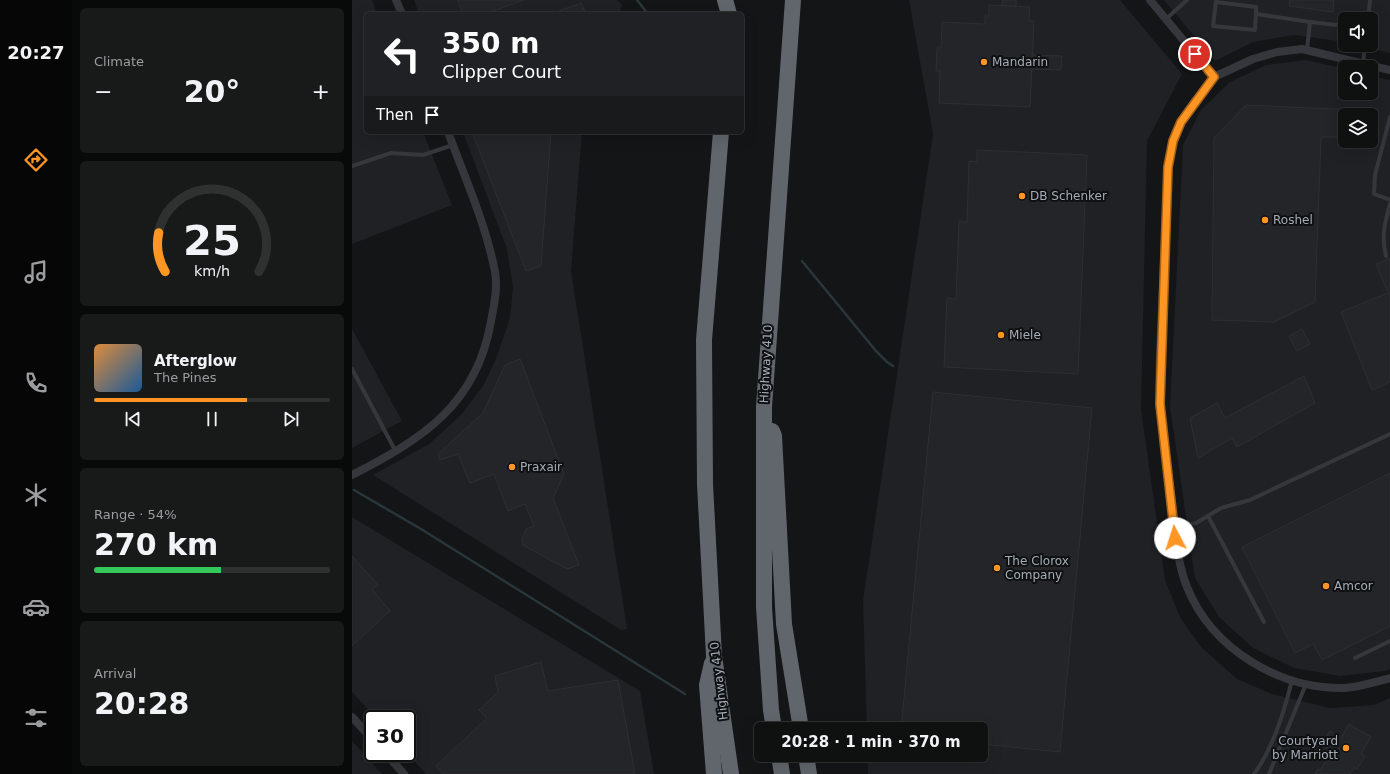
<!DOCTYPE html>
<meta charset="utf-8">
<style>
body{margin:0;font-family:"DejaVu Sans",sans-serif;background:#181919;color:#f1f3f6;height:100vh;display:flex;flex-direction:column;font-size:15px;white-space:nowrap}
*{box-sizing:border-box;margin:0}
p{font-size:13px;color:#9b9d9f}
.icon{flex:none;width:22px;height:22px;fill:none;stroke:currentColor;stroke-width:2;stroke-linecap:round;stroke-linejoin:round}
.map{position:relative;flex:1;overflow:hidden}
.details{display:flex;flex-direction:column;gap:8px;padding:8px;background:#080909;width:280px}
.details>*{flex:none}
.hud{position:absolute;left:12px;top:12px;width:380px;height:122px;border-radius:6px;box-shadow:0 4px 16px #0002,0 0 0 1px #2f3030;background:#202124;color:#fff;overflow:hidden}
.fabs{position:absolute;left:986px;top:12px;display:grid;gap:8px}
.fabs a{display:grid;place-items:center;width:40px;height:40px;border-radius:6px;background:#0f1010;box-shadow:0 4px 16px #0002,0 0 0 1px #2f3030;font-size:20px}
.speed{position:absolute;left:12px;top:710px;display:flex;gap:8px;font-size:20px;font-weight:700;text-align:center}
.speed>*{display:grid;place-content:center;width:52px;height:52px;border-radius:50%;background:#0f1010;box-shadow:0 4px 16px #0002,0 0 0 1px #2f3030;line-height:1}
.speed .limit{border:2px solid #111;border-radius:6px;background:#fff;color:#111}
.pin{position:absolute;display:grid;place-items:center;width:34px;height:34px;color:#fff;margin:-17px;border:2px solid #fff;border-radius:50%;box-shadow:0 1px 4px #0007}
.me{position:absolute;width:44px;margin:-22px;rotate:355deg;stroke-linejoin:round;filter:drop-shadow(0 0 3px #0008)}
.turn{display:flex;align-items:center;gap:14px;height:84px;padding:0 12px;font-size:18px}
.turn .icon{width:52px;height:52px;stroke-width:2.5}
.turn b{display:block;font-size:28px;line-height:34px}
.then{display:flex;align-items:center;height:38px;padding:0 12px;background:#0003;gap:8px;font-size:15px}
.big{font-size:30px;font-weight:800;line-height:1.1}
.details .card{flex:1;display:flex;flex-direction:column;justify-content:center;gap:6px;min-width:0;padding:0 14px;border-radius:6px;background:#181919}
.details .dial{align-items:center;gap:0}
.dial svg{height:104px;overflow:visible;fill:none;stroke:#2f3030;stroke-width:7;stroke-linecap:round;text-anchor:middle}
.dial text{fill:#f1f3f6;stroke:none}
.song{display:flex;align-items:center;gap:12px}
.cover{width:48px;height:48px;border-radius:6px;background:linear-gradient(135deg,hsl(30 70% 55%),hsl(210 70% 35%))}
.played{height:4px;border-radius:2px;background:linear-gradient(90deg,#ff9624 65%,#2f3030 65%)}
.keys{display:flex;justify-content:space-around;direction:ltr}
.heat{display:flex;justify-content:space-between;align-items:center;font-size:22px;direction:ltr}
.charge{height:6px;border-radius:3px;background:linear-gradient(90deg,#34c759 54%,#2f3030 0)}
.trip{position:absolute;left:402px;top:722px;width:234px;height:40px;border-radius:6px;background:#0f1010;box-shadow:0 4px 16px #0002,0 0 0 1px #2f3030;font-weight:800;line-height:40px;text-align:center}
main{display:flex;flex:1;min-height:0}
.menu{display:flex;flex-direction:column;width:72px;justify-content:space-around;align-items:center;background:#060606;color:#9b9d9f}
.menu .icon{width:28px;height:28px}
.menu .active{color:#ff9624}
.menu b{font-size:18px;color:#f1f3f6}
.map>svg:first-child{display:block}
.built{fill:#202124;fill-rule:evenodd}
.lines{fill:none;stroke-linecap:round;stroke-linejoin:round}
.stream{stroke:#29363b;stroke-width:2.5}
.building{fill:#242528;stroke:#2e2f33}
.service{stroke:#35373c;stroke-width:4}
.minor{stroke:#35373c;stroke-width:8}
.motorway{stroke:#61666d;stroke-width:16}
.route-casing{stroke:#a66217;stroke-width:10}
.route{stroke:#ff9624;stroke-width:7}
.poi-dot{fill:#ff9624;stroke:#0f1011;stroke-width:1.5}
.labels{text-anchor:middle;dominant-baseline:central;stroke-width:4;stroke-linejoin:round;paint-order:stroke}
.poi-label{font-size:12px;fill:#a5adb8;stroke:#0f1011;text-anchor:start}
.street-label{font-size:12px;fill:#a5adb8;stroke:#0f1011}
</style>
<main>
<nav class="menu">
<b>20:27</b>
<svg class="icon active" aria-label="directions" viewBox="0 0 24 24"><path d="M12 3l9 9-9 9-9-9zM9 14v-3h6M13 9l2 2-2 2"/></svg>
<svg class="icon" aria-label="music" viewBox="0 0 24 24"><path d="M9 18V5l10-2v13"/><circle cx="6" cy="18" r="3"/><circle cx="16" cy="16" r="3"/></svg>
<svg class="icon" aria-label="phone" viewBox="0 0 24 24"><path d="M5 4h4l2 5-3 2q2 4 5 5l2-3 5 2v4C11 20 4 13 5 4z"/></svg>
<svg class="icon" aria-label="climate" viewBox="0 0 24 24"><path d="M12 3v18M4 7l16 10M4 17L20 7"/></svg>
<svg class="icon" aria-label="car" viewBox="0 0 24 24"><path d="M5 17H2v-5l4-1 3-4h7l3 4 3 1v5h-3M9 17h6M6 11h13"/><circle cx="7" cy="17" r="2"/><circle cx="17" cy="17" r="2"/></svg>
<svg class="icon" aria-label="filters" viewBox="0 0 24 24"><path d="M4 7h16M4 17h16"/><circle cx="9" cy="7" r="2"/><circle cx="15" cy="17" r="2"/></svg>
</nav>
<section class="details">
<div class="card"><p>Climate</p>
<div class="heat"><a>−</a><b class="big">20°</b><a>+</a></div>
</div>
<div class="card dial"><svg viewBox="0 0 100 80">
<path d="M14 69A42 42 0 1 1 86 69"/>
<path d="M14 69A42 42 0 0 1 9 39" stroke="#ff9624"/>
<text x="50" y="56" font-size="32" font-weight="700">25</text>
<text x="50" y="72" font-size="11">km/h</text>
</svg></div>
<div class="card">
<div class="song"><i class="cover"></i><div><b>Afterglow</b><p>The Pines</p></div></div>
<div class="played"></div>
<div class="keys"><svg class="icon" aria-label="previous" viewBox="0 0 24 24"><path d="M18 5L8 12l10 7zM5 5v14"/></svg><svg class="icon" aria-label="pause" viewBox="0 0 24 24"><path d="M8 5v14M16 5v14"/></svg><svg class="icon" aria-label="next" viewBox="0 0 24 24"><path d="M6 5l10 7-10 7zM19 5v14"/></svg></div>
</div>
<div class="card"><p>Range · 54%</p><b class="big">270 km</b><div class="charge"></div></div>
<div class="card"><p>Arrival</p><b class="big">20:28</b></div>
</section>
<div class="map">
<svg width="1038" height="774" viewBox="0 0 1038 774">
<rect width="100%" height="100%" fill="#141516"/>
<g class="built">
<polygon points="0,0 20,0 25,14 14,14 14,132 71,132 100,205 0,244"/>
<polygon points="62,0 265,0 270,5 267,14 67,14"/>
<polygon points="557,0 768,0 830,74 795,141 789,409 813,580 828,617 849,647 885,679 920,694 978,708 1022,705 1038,698 1038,774 516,774 516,755 629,755 629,729 515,729 511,601 581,134"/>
<polygon points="812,0 1038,0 1038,53 1006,45 1019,45 1019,19 993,19 993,42 942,35 901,42 863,61"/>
<path d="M 954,60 L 993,69 L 993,93 L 1019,93 L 1019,76 L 1038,80 L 1038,669 L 1033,671 L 988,676 L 942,668 L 901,648 L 867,617 L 843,578 L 818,407 L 831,145 L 849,110 L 878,82 L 914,65 ZM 993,115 L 1019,115 L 1019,141 L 993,141 Z"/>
<polygon points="111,132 230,132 219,271 275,629 269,630 21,475 77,444 109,415 131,386 144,359 158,318 161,288 155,249"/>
<polygon points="0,329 50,421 0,448"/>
<polygon points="0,517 288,691 302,774 74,774 55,753 55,719 25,719 0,692"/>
<polygon points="0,741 30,774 0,774"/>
</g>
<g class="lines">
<g class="stream">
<polyline points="285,0 296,14"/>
<polyline points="450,261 524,351 535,362 541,366"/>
<polyline points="2,490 69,529 333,694"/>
</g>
</g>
<g class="building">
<polygon points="106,0 172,0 133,14 111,14"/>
<polygon points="651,0 664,0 664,6 650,6"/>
<polygon points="938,0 982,0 981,12 937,6"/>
<polygon points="229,3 234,14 199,14"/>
<polygon points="637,5 678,7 677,21 682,21 678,107 587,103 588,71 584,71 585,48 589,48 590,22 633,24 633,16 637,16"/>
<polygon points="681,55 710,56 709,70 680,69"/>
<polygon points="894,105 1000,110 1000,115 993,115 993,137 969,137 963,302 922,322 860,320 862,138"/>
<polygon points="120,132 199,132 189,266 174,271"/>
<polygon points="625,150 735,155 726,374 592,367 595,298 604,299 607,221 615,222 617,161 625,162"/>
<polygon points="1038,258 1038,382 1020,390 989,312 1036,293 1024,264"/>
<polygon points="950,329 958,344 945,351 937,336"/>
<polygon points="168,359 212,474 201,498 227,565 215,569 171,545 170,540 174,529 182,526 173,504 156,511 142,474 118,483 106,454 88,460 86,454 131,413 153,365"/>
<polygon points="952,376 963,403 885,447 880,438 846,458 838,418 865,403 873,418"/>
<polygon points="581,392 740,408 708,752 629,744 629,729 549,729"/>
<polygon points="1038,473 1038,626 970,660 961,644 943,653 890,547"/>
<polygon points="0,556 26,585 20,589 38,611 0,646"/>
<polygon points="189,662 196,691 266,680 283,774 91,774 84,766 135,718 127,710 146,692 143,676"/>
<polygon points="997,724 1019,737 1009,754 1013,756 1005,769 1002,767 998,774 963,774 966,769 968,770 980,751 970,745 978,731 989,738"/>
<polygon points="547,755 597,755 597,760"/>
</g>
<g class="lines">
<g class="service">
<polyline points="904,14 904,7 864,2 861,26 903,30 904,14 958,22 955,50"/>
<polyline points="814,19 835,0"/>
<polyline points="1016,19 1018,0"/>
<polyline points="958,22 993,26"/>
<polyline points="1011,63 1013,45"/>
<polyline points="1038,117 1023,175 1022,194 1038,200"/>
<polyline points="0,166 39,153 71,155 101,145"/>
<path d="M 1034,256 C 1029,237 1033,222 1038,204"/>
<polyline points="0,369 44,452"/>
<polyline points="856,516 912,622"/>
<polyline points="823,527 844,523 869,508 898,500 1038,434"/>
<polyline points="1003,658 1038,641"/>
<path d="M 902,774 C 920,750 933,709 940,680"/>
<polyline points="917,774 954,684"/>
</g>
<g class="minor">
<polyline points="44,0 50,14"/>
<polyline points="798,0 862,77"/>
<path d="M 1038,70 L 950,49 L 925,52 L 901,59 L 862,77 L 842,102 L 829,121 L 821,141 L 816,167 C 814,214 812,261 810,308 C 809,340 806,373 808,405 C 810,437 816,470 820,502 C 824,530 824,560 835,587 C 860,649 927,689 992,688 C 1008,687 1023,682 1038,678"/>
<path d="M 0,475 C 70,439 125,405 139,321 C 142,305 146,288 143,272 C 134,224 113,178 96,132"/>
<polyline points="0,717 21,740"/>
<polyline points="33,753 52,774"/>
</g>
<g class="motorway">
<polyline points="373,0 377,14"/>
<polyline points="369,132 352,340 353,484 362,656 379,774"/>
<polyline points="420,431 422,436 432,624 449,729"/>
<polyline points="360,663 355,685 362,774"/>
<polyline points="422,729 419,710 412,607 412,407 441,0"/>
<polyline points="427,755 430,774"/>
<polyline points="454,755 457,774"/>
</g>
</g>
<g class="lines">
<g class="route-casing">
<polyline id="route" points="823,538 808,404 816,167 821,141 829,122 862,77 843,54"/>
</g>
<use href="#route" class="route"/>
</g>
<g class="poi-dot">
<circle cx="632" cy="62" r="4"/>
<circle cx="670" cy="196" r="4"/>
<circle cx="913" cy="220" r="4"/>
<circle cx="649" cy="335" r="4"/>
<circle cx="160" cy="467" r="4"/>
<circle cx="645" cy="568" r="4"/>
<circle cx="974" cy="586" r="4"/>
<circle cx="994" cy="748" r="4"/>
</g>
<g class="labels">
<g class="poi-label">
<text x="640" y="62">Mandarin</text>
<text x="678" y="196">DB Schenker</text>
<text x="921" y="220">Roshel</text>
<text x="657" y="335">Miele</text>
<text x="168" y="467">Praxair</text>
<text x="653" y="561">The Clorox<tspan x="653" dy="14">Company</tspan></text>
<text x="982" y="586">Amcor</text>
<text x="986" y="741" text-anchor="end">Courtyard<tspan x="986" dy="14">by Marriott</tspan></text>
</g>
<g class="street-label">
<text transform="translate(414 364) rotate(-87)">Highway 410</text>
<text transform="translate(367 681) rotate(-97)">Highway 410</text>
</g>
</g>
</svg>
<div class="fabs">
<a><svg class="icon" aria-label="sound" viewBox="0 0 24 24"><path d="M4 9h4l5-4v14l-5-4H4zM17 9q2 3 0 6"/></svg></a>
<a><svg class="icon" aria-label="search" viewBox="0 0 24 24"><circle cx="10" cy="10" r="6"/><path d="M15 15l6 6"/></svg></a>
<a><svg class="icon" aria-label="layers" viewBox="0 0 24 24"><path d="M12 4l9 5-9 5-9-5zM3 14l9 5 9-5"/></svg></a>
</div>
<div class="speed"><div class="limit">30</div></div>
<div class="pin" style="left:843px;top:54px;background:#d93025"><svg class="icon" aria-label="arrive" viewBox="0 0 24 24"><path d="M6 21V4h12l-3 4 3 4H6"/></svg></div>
<svg class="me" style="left:823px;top:538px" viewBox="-20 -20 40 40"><circle r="19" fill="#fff"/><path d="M0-13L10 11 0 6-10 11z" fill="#ff9624"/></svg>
<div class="trip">20:28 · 1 min · 370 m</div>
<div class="hud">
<div class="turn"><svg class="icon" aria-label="left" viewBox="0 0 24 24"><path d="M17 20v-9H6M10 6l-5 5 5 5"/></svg><div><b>350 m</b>Clipper Court</div></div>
<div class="then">Then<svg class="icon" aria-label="arrive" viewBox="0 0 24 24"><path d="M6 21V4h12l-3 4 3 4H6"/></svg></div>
</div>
</div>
</main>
